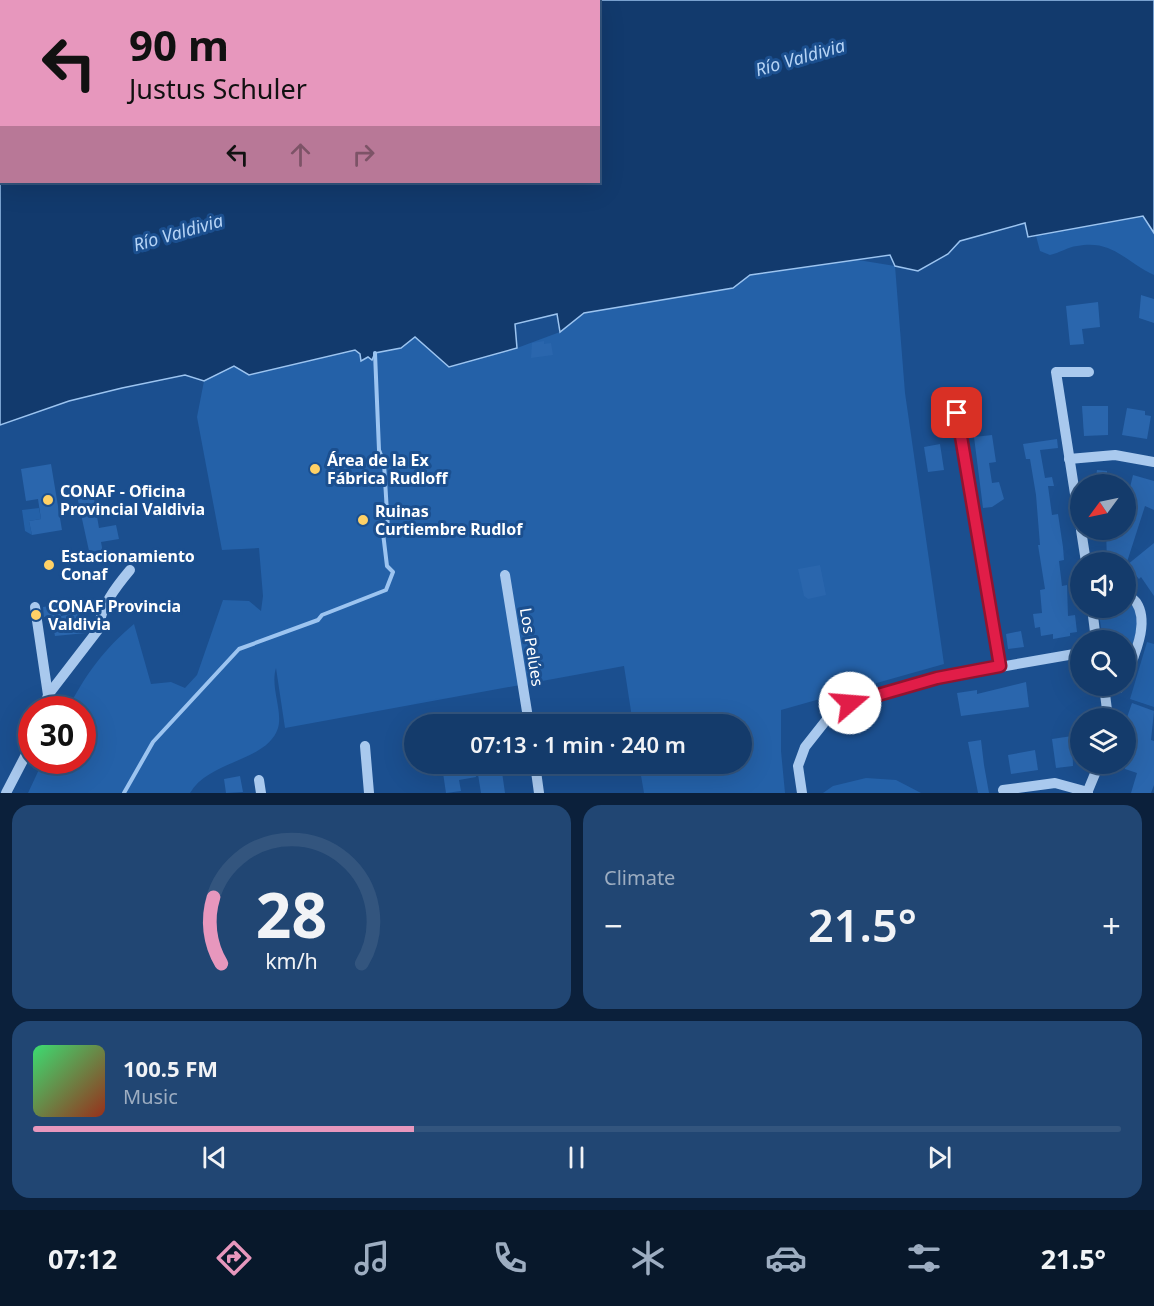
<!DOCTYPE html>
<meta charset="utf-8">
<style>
body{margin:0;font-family:"Noto Sans",sans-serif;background:#214673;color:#f1f3f6;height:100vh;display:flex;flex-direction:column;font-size:22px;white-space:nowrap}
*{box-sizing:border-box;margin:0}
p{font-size:20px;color:#9dadc1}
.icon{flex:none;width:33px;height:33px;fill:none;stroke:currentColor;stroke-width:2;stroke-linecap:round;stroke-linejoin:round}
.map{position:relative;height:793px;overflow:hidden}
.sheet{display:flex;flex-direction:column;gap:12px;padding:12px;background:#0b203b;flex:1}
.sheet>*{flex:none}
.hud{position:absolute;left:0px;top:0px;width:600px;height:183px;box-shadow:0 6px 24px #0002,0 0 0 2px #33557e;background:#e797bd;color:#111;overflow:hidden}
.needle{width:39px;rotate:237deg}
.tools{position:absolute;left:1070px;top:474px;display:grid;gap:12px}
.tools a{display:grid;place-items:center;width:66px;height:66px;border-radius:50%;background:#143b6b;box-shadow:0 6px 24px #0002,0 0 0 2px #33557e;font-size:30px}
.speed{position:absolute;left:18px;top:696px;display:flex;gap:12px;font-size:30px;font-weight:700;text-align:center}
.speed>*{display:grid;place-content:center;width:78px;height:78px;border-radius:50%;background:#143b6b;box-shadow:0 6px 24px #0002,0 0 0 2px #33557e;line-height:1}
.speed .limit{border:9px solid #d22;background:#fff;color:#111}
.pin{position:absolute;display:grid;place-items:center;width:51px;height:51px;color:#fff;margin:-26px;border-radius:12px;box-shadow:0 3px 9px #0006}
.me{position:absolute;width:66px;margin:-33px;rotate:72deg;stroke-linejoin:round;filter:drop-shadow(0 0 4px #0008)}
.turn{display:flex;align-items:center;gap:21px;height:126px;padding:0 30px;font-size:27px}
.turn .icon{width:78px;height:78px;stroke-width:2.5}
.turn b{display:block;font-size:42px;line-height:51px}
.lanes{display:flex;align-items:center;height:57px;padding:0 30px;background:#0003;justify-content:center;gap:30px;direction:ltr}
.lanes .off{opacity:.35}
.big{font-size:45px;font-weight:600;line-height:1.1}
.sheet .card{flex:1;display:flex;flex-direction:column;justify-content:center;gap:9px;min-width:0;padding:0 21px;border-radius:18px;background:#214673}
.sheet .dial{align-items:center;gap:0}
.dial svg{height:156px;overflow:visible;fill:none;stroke:#33557e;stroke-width:7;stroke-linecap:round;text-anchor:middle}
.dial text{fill:#f1f3f6;stroke:none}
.song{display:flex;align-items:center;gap:18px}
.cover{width:72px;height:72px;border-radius:9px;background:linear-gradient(135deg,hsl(140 70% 55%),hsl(10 70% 35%))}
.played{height:6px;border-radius:3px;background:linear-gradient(90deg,#e797bd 35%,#33557e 35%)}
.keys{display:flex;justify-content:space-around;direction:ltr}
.heat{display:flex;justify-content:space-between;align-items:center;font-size:33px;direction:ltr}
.sheet .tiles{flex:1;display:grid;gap:12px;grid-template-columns:1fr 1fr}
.card:last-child{grid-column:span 2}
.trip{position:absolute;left:404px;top:714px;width:348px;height:60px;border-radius:30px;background:#143b6b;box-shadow:0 6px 24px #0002,0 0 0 2px #33557e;font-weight:600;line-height:60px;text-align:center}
.tabs{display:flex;height:96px;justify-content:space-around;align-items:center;background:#08182b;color:#9dadc1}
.tabs .icon{width:42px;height:42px}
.tabs .selected{color:#e797bd}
.tabs b{font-size:27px;color:#f1f3f6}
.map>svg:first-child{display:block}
.green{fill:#2461a8}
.water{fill:#123a6d;stroke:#9cc4f0;stroke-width:1.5}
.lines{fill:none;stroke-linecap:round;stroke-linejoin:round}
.stream{stroke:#9cc4f0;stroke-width:4}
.building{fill:#2a66ad}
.minor{stroke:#a9c9ee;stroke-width:10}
.route-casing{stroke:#92132f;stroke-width:15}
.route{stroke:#e11d48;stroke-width:10}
.poi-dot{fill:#ffd166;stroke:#1b4f8f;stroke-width:2}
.labels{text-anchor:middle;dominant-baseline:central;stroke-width:6;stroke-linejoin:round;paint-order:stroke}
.poi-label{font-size:16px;font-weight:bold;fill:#fff;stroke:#1b4f8f;text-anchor:start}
.street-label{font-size:16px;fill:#fff;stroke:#1b4f8f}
.water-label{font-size:18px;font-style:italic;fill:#b5d3f5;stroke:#1b4f8f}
</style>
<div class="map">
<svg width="1154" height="793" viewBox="0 0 1154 793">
<rect width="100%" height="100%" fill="#1b4f8f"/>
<g class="green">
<path d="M 1154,203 L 1154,275 C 1125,262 1113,239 1077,246 C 1068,247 1059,253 1050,255 L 1040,251 L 1035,232 Z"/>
<path d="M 852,259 L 895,266 L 905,393 L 944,664 L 781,710 L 781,751 L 785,793 L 644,793 L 639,764 L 741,764 L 741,724 L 633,724 L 624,666 L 285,728 L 276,668 C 270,687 283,711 278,728 C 267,762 209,760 190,793 L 28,793 L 43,761 L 82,760 L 82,710 L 68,709 C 85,675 104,649 134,624 L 151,684 L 171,682 L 185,688 L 197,675 L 223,600 L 249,601 L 261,611 L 263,596 L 259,548 L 222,550 L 197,417 L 204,381 L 234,366 L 246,374 L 355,350 L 360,354 L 401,348 L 415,337 L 431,351 L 517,348 L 560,332 L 584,313 L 732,288 L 750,275 Z"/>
<polygon points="39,508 41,519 29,521 32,535 25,531 22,510"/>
<path d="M 1125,598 C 1148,616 1133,642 1125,665 L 1125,640 L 1103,640 L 1098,608 L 1125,608 Z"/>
<polygon points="1147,642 1154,644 1154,707 1130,699"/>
<polygon points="866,778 896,780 921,793 823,793 833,786"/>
</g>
<polygon class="water" points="347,0 1154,0 1154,233 1143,216 1028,237 1025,223 960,241 948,254 918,271 895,266 890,255 750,275 733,288 584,313 560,332 557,314 515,324 517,348 449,367 415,337 401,348 375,353 372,360 368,357 361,361 360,354 355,350 249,375 234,366 204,381 185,375 122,388 69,401 0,425 0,115 2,182 598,182 598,2 343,1"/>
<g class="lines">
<polyline class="stream" points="124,793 153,742 239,649 318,620 322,615 386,590 393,572 387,566 383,533 388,529 384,463 379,450 375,353"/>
</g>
<g class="building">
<polygon points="1141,295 1154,299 1154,323 1139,318"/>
<polygon points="1098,302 1100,327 1082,329 1084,344 1070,345 1066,306"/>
<polygon points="544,341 544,344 551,343 553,355 531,358 532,343"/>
<polygon points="1082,406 1108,406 1108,435 1084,436"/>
<polygon points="1127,408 1145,411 1145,415 1151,416 1147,439 1122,435"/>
<polygon points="992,435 996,462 989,463 992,483 999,482 1004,499 992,507 983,508 974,437"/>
<polygon points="1057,439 1058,448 1040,450 1045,478 1052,477 1054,486 1048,486 1052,515 1058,514 1063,547 1064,560 1059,561 1062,586 1067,585 1068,616 1075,615 1077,632 1070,633 1070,636 1053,639 1053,634 1041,636 1040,627 1035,628 1033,614 1042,613 1040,590 1045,589 1038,545 1040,545 1036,495 1030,459 1026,459 1023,444"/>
<polygon points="940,444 944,470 928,472 924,447"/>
<polygon points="51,464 62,530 32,535 29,521 41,519 38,499 26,501 21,469"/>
<polygon points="1097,470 1107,471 1107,484 1095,484"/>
<polygon points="1133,475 1154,481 1154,510 1145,506 1127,562 1107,562 1106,530 1125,530 1125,508"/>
<polygon points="93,493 99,528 116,525 119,539 101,542 104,558 91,560 77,496"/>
<polygon points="1154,543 1154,596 1141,577 1139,579 1127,565"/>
<polygon points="820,565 826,595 808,599 804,596 798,569"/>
<polygon points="56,605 59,606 61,616 83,612 89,630 86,633 55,636 51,616 44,617 43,607"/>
<polygon points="1021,631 1024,647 1008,649 1006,634"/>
<polygon points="1026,682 1029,707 961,716 957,693 977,690 977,694"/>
<polygon points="1132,703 1154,711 1151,740 1154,741 1154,785 1151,793 1131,793 1137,773 1125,769 1125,723"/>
<polygon points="1072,736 1073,766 1056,768 1052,739"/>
<polygon points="981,740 984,765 989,793 978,793 968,742"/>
<polygon points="1035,750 1038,770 1011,774 1008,755"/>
<polygon points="474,764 476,777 459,780 461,791 446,793 442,766"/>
<polygon points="501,765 505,793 481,793 477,768"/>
<polygon points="240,776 243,792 226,793 224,779"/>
</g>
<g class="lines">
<g class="minor">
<polyline points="957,413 1000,666"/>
<polyline points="1069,459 1115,455 1154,462"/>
<polyline points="1080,526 1056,372 1089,372"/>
<polyline points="1081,530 1086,562"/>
<polyline points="505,575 529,724"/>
<path d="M 1125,594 C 1128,596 1134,599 1136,602 C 1151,624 1132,659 1125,680"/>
<polyline points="35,607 48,695 43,710"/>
<polyline points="1092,608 1096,640"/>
<polyline points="1104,686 1108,718"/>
<polyline points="1105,690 1119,688 1121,686"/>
<path d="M 48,695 L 98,630 C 101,606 115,588 130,570"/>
<polyline points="365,746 369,793"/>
<polyline points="535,764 539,793"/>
<polyline points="259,780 261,793"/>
<polyline points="1003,790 1055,783 1088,792"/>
<polyline points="6,793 32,743"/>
<polyline points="802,793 798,766 805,747 835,709 937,678 1080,653"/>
<polyline points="1087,793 1099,764"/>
</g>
</g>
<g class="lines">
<g class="route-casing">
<polyline id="route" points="850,703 937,678 1000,666 957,413"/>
</g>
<use href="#route" class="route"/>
</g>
<g class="poi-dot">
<circle cx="315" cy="469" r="6"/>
<circle cx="48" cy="500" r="6"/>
<circle cx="363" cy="520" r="6"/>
<circle cx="49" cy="565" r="6"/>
<circle cx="36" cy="615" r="6"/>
</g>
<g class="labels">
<g class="poi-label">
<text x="327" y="460">Área de la Ex<tspan x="327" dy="18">Fábrica Rudloff</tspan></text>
<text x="60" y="491">CONAF - Oficina<tspan x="60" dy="18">Provincial Valdivia</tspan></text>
<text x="375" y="511">Ruinas<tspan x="375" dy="18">Curtiembre Rudlof</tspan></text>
<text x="61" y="556">Estacionamiento<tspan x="61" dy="18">Conaf</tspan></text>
<text x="48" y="606">CONAF Provincia<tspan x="48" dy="18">Valdivia</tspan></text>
</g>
<g class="street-label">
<text transform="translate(532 647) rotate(81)">Los Pelúes</text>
</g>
<g class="water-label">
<text transform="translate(800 57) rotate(-16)">Río Valdivia</text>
<text transform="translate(178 232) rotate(-16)">Río Valdivia</text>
</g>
</g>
</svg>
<div class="tools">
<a><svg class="needle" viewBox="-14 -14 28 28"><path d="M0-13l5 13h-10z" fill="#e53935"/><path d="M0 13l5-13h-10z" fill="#9dadc1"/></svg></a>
<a><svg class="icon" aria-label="sound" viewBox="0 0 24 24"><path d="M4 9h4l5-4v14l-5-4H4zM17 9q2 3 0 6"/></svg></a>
<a><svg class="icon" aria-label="search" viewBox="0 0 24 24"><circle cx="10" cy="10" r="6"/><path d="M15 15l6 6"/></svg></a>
<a><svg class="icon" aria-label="layers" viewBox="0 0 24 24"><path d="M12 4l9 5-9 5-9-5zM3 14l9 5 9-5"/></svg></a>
</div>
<div class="speed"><div class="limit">30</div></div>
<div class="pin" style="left:957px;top:413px;background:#d93025"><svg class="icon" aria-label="arrive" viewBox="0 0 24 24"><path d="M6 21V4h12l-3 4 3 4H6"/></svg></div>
<svg class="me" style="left:850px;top:703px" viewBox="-20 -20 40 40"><circle r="19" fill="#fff"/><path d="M0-13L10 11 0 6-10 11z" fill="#e11d48"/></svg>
<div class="trip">07:13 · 1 min · 240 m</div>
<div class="hud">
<div class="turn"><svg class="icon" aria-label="left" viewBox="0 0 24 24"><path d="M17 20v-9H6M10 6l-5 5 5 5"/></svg><div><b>90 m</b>Justus Schuler</div></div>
<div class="lanes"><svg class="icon" aria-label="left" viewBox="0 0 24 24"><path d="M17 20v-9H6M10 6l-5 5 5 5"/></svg><svg class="icon off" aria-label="ahead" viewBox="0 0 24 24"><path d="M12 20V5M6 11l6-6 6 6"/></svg><svg class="icon off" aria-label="right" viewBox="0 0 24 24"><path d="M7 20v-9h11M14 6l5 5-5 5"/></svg></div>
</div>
</div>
<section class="sheet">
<div class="tiles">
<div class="card dial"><svg viewBox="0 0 100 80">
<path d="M14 69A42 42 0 1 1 86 69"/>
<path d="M14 69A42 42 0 0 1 10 35" stroke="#e797bd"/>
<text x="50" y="56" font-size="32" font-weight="700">28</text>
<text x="50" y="72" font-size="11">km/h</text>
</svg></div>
<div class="card"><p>Climate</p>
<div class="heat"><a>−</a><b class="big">21.5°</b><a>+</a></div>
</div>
<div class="card">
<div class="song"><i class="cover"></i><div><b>100.5 FM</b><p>Music</p></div></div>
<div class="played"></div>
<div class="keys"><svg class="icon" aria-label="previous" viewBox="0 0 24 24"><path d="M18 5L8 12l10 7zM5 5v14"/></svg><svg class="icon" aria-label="pause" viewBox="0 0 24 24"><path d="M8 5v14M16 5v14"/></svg><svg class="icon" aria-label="next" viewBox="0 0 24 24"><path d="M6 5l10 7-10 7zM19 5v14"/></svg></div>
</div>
</div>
</section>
<nav class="tabs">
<b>07:12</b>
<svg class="icon selected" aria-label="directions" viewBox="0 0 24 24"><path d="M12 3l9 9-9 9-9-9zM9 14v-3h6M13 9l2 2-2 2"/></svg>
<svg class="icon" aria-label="music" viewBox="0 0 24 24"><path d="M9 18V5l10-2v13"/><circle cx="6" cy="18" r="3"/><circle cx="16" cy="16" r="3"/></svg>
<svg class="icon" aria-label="phone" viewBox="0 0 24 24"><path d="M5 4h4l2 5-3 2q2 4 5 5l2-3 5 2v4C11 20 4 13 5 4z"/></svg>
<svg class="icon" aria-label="climate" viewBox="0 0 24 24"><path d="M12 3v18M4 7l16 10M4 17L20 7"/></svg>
<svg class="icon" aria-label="car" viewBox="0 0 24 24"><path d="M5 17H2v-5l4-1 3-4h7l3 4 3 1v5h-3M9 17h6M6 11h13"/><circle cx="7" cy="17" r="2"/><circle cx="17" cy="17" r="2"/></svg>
<svg class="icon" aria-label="filters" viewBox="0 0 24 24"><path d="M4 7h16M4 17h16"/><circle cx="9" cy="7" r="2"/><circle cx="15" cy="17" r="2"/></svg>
<b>21.5°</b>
</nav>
